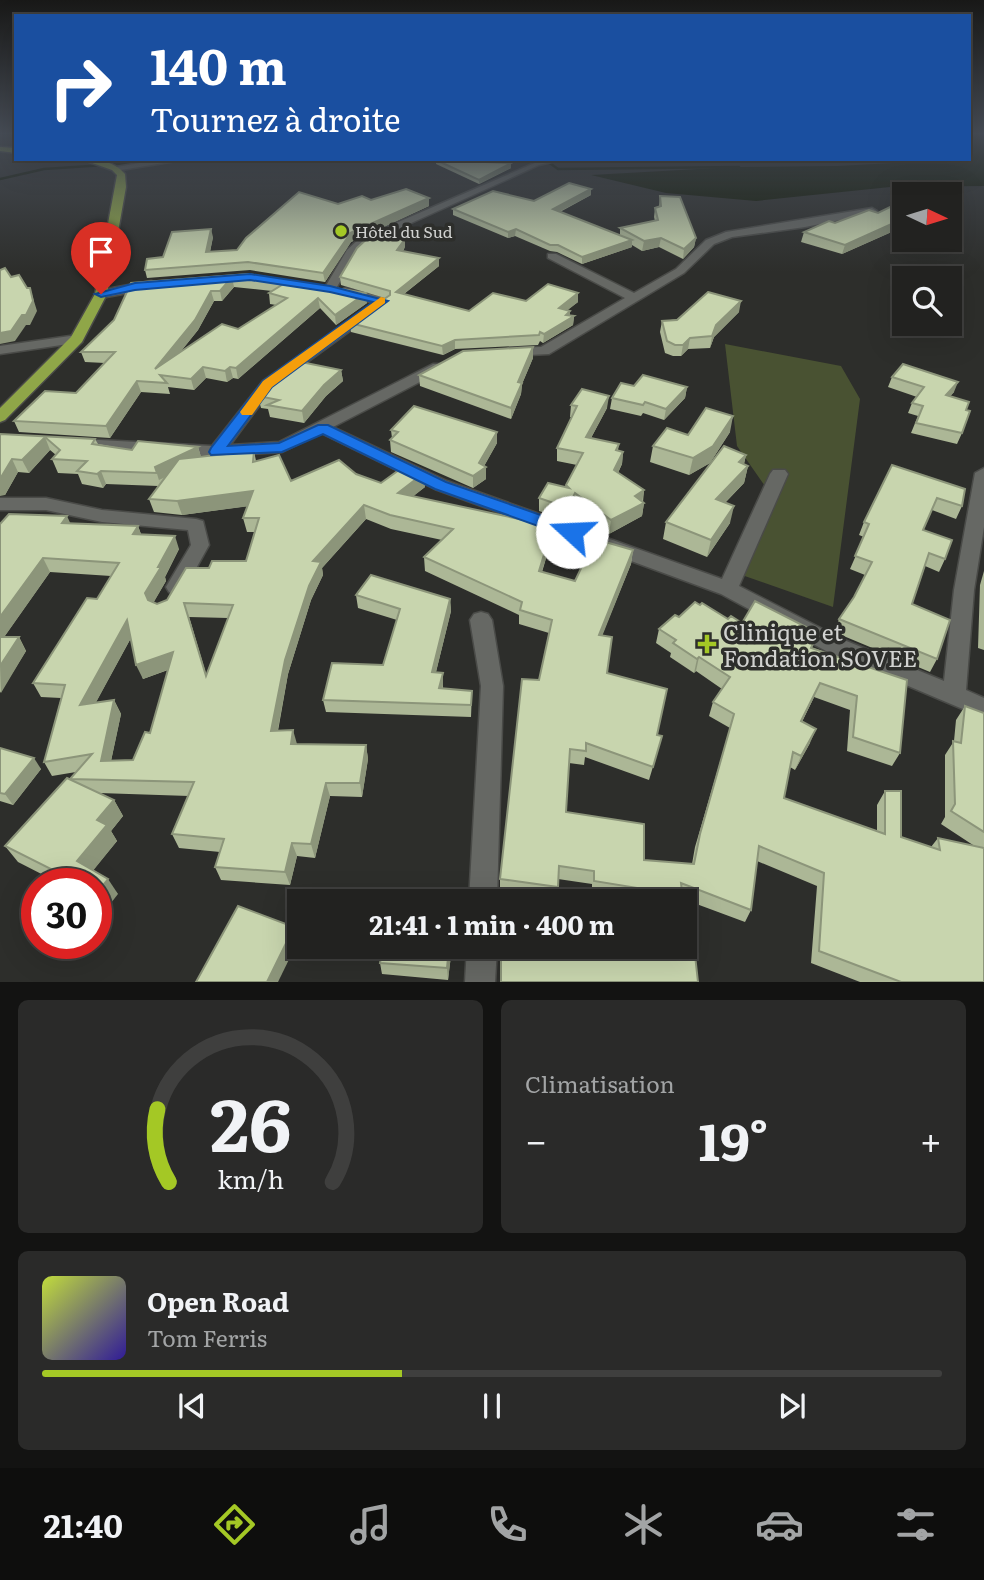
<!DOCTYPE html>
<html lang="fr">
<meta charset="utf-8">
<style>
body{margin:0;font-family:Literata,serif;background:#2a2a29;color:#f1f3f6;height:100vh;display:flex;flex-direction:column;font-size:26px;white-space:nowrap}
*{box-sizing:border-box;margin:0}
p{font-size:23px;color:#a2a4a5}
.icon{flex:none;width:38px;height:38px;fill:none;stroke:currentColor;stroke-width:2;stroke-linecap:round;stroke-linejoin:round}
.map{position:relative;height:982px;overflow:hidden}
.details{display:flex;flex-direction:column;gap:18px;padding:18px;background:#131312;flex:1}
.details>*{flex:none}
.banner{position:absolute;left:14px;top:14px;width:957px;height:147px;border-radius:0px;box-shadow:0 7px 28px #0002,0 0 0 2px #3f3f3e;background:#1a4fa0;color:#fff;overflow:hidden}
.needle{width:46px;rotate:94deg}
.fabs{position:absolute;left:892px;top:182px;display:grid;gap:14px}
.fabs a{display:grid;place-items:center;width:70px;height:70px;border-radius:0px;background:#222220;box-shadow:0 7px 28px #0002,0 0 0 2px #3f3f3e;font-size:35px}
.speed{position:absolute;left:21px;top:868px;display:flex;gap:14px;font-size:35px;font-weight:700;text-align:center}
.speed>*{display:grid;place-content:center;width:91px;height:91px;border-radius:50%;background:#222220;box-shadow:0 7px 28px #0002,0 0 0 2px #3f3f3e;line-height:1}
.speed .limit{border:10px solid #d22;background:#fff;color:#111}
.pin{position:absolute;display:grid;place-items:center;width:60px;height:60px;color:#fff;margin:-72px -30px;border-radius:50% 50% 50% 0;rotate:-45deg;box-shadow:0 0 7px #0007}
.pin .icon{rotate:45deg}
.me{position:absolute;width:77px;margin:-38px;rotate:290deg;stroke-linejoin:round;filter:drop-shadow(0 0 5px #0008)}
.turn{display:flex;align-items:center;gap:24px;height:147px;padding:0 21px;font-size:32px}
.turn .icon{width:91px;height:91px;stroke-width:2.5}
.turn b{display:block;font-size:49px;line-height:60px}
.big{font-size:52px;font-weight:700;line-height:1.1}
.details .card{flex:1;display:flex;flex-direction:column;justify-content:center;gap:10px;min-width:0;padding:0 24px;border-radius:10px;background:#2a2a29}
.details .dial{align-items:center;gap:0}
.dial svg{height:182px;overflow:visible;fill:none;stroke:#3f3f3e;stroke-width:7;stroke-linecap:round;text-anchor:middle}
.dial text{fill:#f1f3f6;stroke:none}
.song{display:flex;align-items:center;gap:21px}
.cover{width:84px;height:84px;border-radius:10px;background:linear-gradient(135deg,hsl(70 70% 55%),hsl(250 70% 35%))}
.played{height:7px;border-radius:4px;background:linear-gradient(90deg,#a4c825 40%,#3f3f3e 40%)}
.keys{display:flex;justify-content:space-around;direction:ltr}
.heat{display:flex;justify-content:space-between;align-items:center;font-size:38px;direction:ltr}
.details .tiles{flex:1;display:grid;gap:18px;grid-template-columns:1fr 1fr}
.card:last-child{grid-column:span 2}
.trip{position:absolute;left:287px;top:889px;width:410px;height:70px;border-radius:0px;background:#222220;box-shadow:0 7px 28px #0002,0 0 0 2px #3f3f3e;font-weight:700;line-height:70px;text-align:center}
.dock{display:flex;height:112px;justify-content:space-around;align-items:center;background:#0e0e0d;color:#a2a4a5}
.dock .icon{width:49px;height:49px}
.dock .active{color:#a4c825}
.dock b{font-size:32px;color:#f1f3f6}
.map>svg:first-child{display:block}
.green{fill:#495232}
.water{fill:#0e1500}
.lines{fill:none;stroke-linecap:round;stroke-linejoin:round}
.stream{stroke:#0e1500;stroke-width:2.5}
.minor-casing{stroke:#4a4b48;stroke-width:3}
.major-casing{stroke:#4a4b48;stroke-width:3}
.minor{fill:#666864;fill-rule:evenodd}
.major{fill:#8fa648;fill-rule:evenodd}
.wall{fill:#acb796;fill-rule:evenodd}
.shaded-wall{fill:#8c957a}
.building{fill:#c8d5ae;stroke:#8c957a;stroke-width:2;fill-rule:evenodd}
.route{fill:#1a73e8;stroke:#114b97;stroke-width:2}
.slow{fill:#f59e0b}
.poi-dot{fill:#a4c825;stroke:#2d2e2b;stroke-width:2.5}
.labels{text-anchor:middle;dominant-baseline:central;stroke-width:7;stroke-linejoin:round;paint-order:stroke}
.far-poi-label{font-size:16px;fill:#d1d2d0;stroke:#2d2e2b;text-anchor:start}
.near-poi-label{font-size:23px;fill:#d1d2d0;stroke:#2d2e2b;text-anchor:start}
</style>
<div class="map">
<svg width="984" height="982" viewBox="0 0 984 982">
<rect width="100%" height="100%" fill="#2d2e2b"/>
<polygon class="green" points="725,344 841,366 860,399 833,607 739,574 767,489 737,446"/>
<polygon class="water" points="970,134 984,134 984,186 890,187 756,201 666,193 591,175 735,167 837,166 970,159"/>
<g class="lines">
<g class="stream">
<polyline points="544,159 558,169 739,167"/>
<polyline points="0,179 44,169 150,162"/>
</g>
<g class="minor-casing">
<g id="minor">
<polygon points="162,159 188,159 115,171 111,168"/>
<polygon points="544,159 563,159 539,165 367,243 356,254 334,292 324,289 347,250 359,239"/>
<polygon points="872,208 877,211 875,213 805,227 732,237 714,244 684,273 549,354 509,356 502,352 509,348 541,347 625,298 548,258 548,254 556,254 634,293 676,269 706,240 726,232"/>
<polygon points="151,281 155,282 155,288 101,298 95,294 101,290"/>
<polygon points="345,288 387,298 389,301 383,305 341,295 339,292"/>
<polygon points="369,307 375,311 373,314 273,387 230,445 279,442 433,364 443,364 443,370 333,427 447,481 722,579 770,474 773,470 785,470 788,474 739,586 844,640 944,681 954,590 975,473 984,468 984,527 974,590 966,690 984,698 984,718 828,652 721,594 435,489 321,433 282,452 217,456 80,449 72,444 80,439 212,446 263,381"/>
<polygon points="77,335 82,336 82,342 0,354 0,346"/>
<polygon points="0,498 46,498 102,510 196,519 203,521 209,545 183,592 176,594 169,592 166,587 191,545 188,530 102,522 46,510 0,510"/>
<polygon points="481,612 488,614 492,620 503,686 497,901 469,901 481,686 470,620 474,614"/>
<polygon points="467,947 497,947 495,982 465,982"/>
</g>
</g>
<g class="major-casing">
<g id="major">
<polygon points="0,147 16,148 16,153 0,151"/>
<path d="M 81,159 C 97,159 114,161 125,174 L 126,187 L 107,294 L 82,342 L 5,420 L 0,422 L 0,408 L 71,337 L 95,294 L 117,175 L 112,170 Z"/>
</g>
</g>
<use href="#minor" class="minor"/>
<use href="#major" class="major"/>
</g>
<g class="wall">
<polygon points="436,160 511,168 479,184 436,164"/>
<polygon points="591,195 560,212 620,235 620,228 655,221 654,217 655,208 659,207 660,196 696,238 694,247 683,259 659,247 642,251 632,245 632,247 582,264 557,252 550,251 515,236 508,238 453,215 453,209"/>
<polygon points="429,198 429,206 351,242 325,282 250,270 147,278 145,270 163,257 213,237 210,252 237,250 338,204 371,200"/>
<polygon points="905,211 905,226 842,254 801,242 804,232 878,213"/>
<polygon points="405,247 403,251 439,258 439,266 404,294 469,311 526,301 578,302 567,310 570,316 574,316 573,325 543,343 540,341 538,345 455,349 443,355 351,332 350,323 385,298 341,285 340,277"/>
<path d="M 248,274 L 367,303 L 336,325 L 320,308 L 238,379 L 233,378 L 227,382 L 206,378 L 194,390 L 168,387 L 170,394 L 141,392 L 110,438 L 19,432 L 14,421 L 76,393 L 105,363 L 85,362 L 81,352 L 114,320 L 131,283 ZM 234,287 L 272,291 L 269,293 L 270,304 L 276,305 L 238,329 L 181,351 L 198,330 L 214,301 L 222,301 Z"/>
<polygon points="739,312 714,337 710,348 688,349 681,356 673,356 665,353 660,332 662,321"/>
<polygon points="533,358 522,384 521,394 511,419 420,386 419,375"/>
<polygon points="341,370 343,381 326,396 304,423 270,417 268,409 261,408 258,396"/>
<polygon points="892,377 954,392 950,396 966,410 962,433 957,444 911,433 918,416 908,413 912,403 917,397 888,387"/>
<polygon points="634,386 687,387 685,398 664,420 643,413 641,416 610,409 612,398"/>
<polygon points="571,405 607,408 591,438 619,444 618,450 623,452 622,464 618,473 644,490 643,502 644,503 642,516 609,534 574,506 567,521 539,511 539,498 565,487 577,465 557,461 557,448 572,417 570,417"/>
<polygon points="391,430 497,443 484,466 486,479 473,488 391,452 390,440 392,438"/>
<polygon points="730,432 710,463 689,475 650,462 653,446 688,435"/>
<path d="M 0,434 L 95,439 L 98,444 L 132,450 L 198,447 L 201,457 L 254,451 L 256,461 L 291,481 L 356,474 L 381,483 L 425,487 L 413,496 L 530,522 L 530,513 L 554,522 L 553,535 L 542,572 L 575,581 L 633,550 L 631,564 L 602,635 L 607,673 L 657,735 L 662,736 L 658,750 L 649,780 L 585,757 L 584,765 L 569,763 L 566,812 L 644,860 L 692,864 L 695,847 L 730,728 L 709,716 L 713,702 L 722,689 L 696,671 L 694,673 L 670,657 L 671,653 L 656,643 L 659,629 L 679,617 L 728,619 L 907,680 L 900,753 L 892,766 L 847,751 L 850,710 L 814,697 L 802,722 L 810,743 L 795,770 L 790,767 L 784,798 L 877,831 L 877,805 L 885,791 L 901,837 L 931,847 L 938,838 L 976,847 L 941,824 L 945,817 L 945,755 L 954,741 L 956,720 L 965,706 L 984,713 L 984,982 L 860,982 L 811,963 L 817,886 L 757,861 L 751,910 L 745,922 L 683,899 L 683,901 L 638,901 L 592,893 L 592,884 L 558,879 L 556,900 L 500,892 L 500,879 L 539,680 L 549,633 L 519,624 L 519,615 L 425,571 L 424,557 L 442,540 L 391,529 L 366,519 L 322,568 L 323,575 L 311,600 L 288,674 L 278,731 L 297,744 L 366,745 L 368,759 L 362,797 L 330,796 L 315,858 L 297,856 L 290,885 L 221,880 L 215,867 L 220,852 L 179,848 L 172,834 L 189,796 L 99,793 L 114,800 L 123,816 L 111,831 L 117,841 L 93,870 L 118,894 L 96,884 L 61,884 L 18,862 L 5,846 L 71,780 L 70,779 L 76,772 L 52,776 L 44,762 L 61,698 L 41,697 L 33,683 L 97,599 L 111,576 L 50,572 L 4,637 L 19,637 L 26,651 L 0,693 L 0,524 L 70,523 L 138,526 L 141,534 L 179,549 L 165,577 L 166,581 L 153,603 L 157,604 L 167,600 L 209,568 L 246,561 L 255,532 L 247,532 L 243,518 L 248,506 L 182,515 L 154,512 L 149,499 L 158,486 L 106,484 L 103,488 L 82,484 L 78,474 L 58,473 L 52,459 L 56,455 L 50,450 L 29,473 L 18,472 L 5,495 ZM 189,617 L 228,618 L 206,675 ZM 131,638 L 143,679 L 168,670 L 150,733 L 133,760 L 111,761 L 121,714 L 114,700 L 96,702 Z"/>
<polygon points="746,455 744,464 748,466 744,483 725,503 730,523 707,557 663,539 666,522"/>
<polygon points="892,465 962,506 956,519 932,510 923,530 945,559 939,572 925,566 912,604 937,659 930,672 834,632 839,619 854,597 865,575 850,569 864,537 859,535 864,522"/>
<polygon points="984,571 984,650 978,648 980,585"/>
<polygon points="356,595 450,599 451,611 436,672 443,673 443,688 472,691 471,717 326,712 323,700 383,665 397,620 358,608"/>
<polygon points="0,748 41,769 13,805 0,801"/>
<polygon points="383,947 452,947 448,980 382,974 380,963"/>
</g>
<g class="shaded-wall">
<polygon points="511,163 511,168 479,184 479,180"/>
<polygon points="591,189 591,195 553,215 553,209"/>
<polygon points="429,198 429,206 351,242 325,282 323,273 348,234"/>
<polygon points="905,218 905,226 842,254 845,245"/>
<polygon points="211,229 213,237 208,261 206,252"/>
<polygon points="516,229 515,236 508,238 508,232"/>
<polygon points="661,238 659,247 642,251 644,241"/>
<polygon points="696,238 694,247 683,259 684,249"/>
<polygon points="405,239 405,247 398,258 397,250"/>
<polygon points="632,240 632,247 582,264 582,257"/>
<polygon points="439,258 439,266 396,300 396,292"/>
<polygon points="232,277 234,287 222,301 220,291"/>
<polygon points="30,288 37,311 30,325 26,325 15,341 0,344 0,333"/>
<polygon points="211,291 214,301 198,330 162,375 155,369"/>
<polygon points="366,293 367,303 336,325 335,315"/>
<polygon points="578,293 578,302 559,317 559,308"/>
<polygon points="318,298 320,308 238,379 236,368"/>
<polygon points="741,301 739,312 714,337 710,348 712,336 716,325"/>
<polygon points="570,311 570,319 574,316 573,325 543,343 544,334"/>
<polygon points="690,338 688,349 681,356 683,345"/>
<polygon points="455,340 455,349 443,355 442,346"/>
<polygon points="533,347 533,358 522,384 521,394 511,419 511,408 518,382"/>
<polygon points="203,367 206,378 194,390 191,379"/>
<polygon points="230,367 233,378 227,382 225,371"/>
<polygon points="341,370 343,381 326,396 304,423 302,411 324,385"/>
<polygon points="137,381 141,392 110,438 106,426"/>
<polygon points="958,382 954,392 942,406 946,395"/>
<polygon points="687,387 685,398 664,420 666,409"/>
<polygon points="609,396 607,408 585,449 586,437"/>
<polygon points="733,416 730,432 710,463 689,475 693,458"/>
<polygon points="497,432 497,443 482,470 486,467 486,479 473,488 473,476"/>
<polygon points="45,437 50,450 29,473 22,460"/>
<polygon points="198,447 202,460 159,480 161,487 155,467"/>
<polygon points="623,452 622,464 613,483 614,470"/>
<polygon points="746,455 742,472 739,462"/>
<polygon points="12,459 18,472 5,495 0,496 0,479"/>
<polygon points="748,466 744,483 712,516 716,499"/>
<polygon points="101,471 106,484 103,488 97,474"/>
<polygon points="424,473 425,487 400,507 398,493"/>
<polygon points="644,490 642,503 644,503 642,516 609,534 611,520 635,496"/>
<polygon points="253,491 257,505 182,515 177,501"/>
<polygon points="575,493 574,506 567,521 568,508"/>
<polygon points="364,505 366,519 322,568 323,575 311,600 288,674 275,745 271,731 285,660 313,561"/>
<polygon points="734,506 730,523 707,557 711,540"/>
<polygon points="67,516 73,529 62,523"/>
<polygon points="554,522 553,535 538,584 539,571"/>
<polygon points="138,526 143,540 133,534"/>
<polygon points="175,536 179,549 165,577 166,581 151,607 145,593"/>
<polygon points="633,550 631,564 597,649 599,635"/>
<polygon points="43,558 50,572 0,643 0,617"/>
<polygon points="450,599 451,611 433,684 432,672"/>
<polygon points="184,603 189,617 211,690 206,676"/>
<polygon points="127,620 133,634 87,719 80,705"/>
<polygon points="19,637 26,651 1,693 0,666"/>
<polygon points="173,652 178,666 143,679 136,665"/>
<polygon points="699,657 696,671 694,673 697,659"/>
<polygon points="443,673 443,685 440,701 439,688"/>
<polygon points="820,683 814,697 795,735 801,721"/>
<polygon points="114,700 121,714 108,775 101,761"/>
<polygon points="816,729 810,743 795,770 801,756"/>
<polygon points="293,730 297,744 291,744"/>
<polygon points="366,745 368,759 362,797 360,783"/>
<polygon points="34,758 41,769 13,805 5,794"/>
<polygon points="326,783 330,796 315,858 311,844"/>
<polygon points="114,800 123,816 111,831 117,841 88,877 77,861 97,820"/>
<polygon points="292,843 297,856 290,885 285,872"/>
<polygon points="108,879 118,894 96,922 96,894"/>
<polygon points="294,927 299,939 278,982 267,982"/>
<polygon points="449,947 452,947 448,980 447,968"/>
</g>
<g class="building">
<polygon points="436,160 511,163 479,180"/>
<polygon points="569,183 591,189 553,209 632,240 582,257 558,245 550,245 516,229 508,232 453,209 493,191 534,201"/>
<polygon points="406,189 429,198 348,234 350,234 323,273 248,262 145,270 147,259 163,257 172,232 211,229 206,252 237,250 246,238 299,192 338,204 362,196 371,200"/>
<polygon points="660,196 680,197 696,238 684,249 661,238 644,241 620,228 658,220 655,208 661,206"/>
<polygon points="890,207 905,211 905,218 845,245 804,232 829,221 835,223 869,210 878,213"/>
<polygon points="370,236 405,239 397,250 439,258 396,292 469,311 493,293 526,301 548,284 578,293 559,308 570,311 566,315 574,316 544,334 540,332 539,335 455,340 442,346 350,323 390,295 390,291 340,277 357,248"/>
<polygon points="5,268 11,277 19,275 27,288 30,288 33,301 26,315 22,315 11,331 0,333 0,270"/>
<path d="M 248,274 L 366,293 L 335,315 L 318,298 L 236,368 L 230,367 L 225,371 L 203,367 L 191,379 L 160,375 L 167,383 L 137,381 L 106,426 L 14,421 L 45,391 L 76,393 L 115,352 L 81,352 L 114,320 L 131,283 ZM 232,277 L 285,283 L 269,293 L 287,298 L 238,329 L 222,324 L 155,369 L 195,320 L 211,291 L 220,291 Z"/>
<polygon points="708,292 741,301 716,325 712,336 690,338 683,345 675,345 667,341 662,321 677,320"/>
<polygon points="533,347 518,382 522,383 511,408 419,375 463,351"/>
<polygon points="296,361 341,370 324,385 302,411 267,405 279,400 258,396 273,378"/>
<polygon points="903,364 958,382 946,395 969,402 966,410 970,411 962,433 916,423 923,406 912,403 924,387 892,377"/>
<polygon points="643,375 687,387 666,409 645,402 643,405 612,398 621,383 634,386"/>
<polygon points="582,389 609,396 586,437 619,444 616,450 623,452 614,470 644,490 635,496 644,503 611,520 575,493 568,508 539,498 548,483 569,488 566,485 583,453 557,448 577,406 571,405"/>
<polygon points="414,406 497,432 479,463 486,467 473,476 390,440 398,432 391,430"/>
<polygon points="706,408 733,416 713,446 693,458 653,446 667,428 688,435"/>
<polygon points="0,434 95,439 92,444 132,450 138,441 198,447 155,467 157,473 101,471 97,474 77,471 87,461 52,459 60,450 45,437 22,460 12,459 0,479"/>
<polygon points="724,446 746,455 739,462 748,466 716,499 734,506 711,540 666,522"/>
<path d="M 254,451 L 253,462 L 279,455 L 291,481 L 339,460 L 356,474 L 381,483 L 406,465 L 424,473 L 398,493 L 547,525 L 530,513 L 554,522 L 539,571 L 575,581 L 595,539 L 633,550 L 599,635 L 612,637 L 607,673 L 667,689 L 657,735 L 662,736 L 653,767 L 586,743 L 586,751 L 570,749 L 566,812 L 644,824 L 644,860 L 694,864 L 700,834 L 734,714 L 713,702 L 730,677 L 699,657 L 697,659 L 673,643 L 676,640 L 659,629 L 675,615 L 679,617 L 695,602 L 700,605 L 702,603 L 728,619 L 731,616 L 742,623 L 755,601 L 818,633 L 811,648 L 907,680 L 900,753 L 853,737 L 857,696 L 820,683 L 801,721 L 816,729 L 801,756 L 793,752 L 784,798 L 885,834 L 885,791 L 901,791 L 901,837 L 940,850 L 938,838 L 984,848 L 984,982 L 901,982 L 819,951 L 824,873 L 759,846 L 751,910 L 681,883 L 683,901 L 650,901 L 650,890 L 594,881 L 594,871 L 559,866 L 558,887 L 500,879 L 522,679 L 539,680 L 552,620 L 520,610 L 522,602 L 424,557 L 453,529 L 390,515 L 364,505 L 313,561 L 321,562 L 309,586 L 285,660 L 271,731 L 293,730 L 291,744 L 366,745 L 360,783 L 326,783 L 311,844 L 292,843 L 285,872 L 215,867 L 224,839 L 172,834 L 194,782 L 70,779 L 92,754 L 44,762 L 65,685 L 33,683 L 87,598 L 97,599 L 119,563 L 43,558 L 0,617 L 0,524 L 9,514 L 67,516 L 62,523 L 138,526 L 133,534 L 175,536 L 158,567 L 161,567 L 145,593 L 148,600 L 157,604 L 167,600 L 186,568 L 209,568 L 212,561 L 246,561 L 259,518 L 243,518 L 253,491 L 177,501 L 149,499 L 179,459 ZM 184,603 L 233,605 L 206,676 ZM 127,620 L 136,665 L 173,652 L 150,733 L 145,732 L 133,760 L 101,761 L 114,700 L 80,705 Z"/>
<polygon points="892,465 965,489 962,506 937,498 923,530 952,540 945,559 929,553 912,604 950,620 937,659 839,619 854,597 872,562 855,556 869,524 864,522"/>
<polygon points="371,575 450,599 432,672 443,673 439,688 472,691 471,705 323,700 332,663 383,665 400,609 356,595"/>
<polygon points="0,637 19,637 0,666"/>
<polygon points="965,706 984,713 984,832 951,811 955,804 953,741 961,743"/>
<polygon points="0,748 34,758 5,794 0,793"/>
<polygon points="67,778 114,800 97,820 107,825 77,861 108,879 96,894 96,884 67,884 71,879 5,846"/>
<polygon points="392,891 455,896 455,901 390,901"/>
<polygon points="238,906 294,927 267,982 196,982"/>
<polygon points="684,912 688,945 694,946 698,982 501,982 501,947 684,947"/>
<polygon points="383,947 449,947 447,968 380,963"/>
</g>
<linearGradient id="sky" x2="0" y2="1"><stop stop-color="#191918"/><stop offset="0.49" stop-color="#464c55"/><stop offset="1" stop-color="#464c55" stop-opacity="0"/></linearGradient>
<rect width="984" height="272" fill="url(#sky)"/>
<polygon class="route" points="250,274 330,286 388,301 272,387 228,446 279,443 318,425 328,425 446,482 578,528 580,532 578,536 566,536 435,489 323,434 282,452 211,455 209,452 211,448 263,381 373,302 330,292 250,280 135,290 101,297 95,294 135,283"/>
<polygon class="slow" points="381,297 385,298 385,303 272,387 252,415 242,415 240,412 263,381"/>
<g class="poi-dot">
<circle cx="341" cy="231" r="7"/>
<path d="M703.5 633.5h7v7h7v7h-7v7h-7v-7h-7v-7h7z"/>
</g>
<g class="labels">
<g class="far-poi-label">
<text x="355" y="231">Hôtel du Sud</text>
</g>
<g class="near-poi-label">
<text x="723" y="631">Clinique et<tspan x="723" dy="26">Fondation SOVEE</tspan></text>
</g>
</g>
</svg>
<div class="fabs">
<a><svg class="needle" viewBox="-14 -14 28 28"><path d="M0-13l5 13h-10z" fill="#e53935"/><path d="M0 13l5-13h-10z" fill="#a2a4a5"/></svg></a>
<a><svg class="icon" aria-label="search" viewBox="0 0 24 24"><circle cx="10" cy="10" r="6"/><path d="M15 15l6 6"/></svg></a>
</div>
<div class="speed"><div class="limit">30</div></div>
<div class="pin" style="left:101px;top:294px;background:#d93025"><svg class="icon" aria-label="arrive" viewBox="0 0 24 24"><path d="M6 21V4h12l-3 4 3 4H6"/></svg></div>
<svg class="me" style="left:572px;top:532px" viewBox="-20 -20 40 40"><circle r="19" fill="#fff"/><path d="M0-13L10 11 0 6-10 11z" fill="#1a73e8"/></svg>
<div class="trip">21:41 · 1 min · 400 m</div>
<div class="banner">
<div class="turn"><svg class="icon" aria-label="right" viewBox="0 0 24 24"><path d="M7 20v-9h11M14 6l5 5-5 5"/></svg><div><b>140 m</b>Tournez à droite</div></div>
</div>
</div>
<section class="details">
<div class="tiles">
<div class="card dial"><svg viewBox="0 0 100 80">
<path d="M14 69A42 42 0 1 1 86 69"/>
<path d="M14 69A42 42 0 0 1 9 37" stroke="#a4c825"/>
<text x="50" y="56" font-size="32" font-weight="700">26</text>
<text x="50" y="72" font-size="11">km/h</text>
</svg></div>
<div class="card"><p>Climatisation</p>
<div class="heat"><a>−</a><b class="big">19°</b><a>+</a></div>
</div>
<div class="card">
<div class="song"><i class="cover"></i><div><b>Open Road</b><p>Tom Ferris</p></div></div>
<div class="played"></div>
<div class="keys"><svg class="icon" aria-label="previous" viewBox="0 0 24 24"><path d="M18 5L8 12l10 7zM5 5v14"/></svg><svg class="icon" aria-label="pause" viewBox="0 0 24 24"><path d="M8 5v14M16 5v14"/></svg><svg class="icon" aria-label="next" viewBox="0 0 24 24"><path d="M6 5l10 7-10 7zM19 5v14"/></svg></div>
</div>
</div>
</section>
<nav class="dock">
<b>21:40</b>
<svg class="icon active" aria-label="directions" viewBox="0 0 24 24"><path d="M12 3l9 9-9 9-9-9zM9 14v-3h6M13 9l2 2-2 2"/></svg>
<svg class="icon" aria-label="music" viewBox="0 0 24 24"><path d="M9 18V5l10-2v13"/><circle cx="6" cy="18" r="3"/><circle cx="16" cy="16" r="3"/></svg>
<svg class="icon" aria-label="phone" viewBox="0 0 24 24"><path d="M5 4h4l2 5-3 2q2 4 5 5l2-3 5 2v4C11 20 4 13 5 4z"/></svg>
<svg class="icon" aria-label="climate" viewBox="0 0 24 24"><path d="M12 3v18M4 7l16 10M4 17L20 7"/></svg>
<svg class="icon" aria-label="car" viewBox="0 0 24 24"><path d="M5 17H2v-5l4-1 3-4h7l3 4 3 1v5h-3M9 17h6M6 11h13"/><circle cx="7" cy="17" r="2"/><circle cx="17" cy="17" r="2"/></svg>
<svg class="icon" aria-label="filters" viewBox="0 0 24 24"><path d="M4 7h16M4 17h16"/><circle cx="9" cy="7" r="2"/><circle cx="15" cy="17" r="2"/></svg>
</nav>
